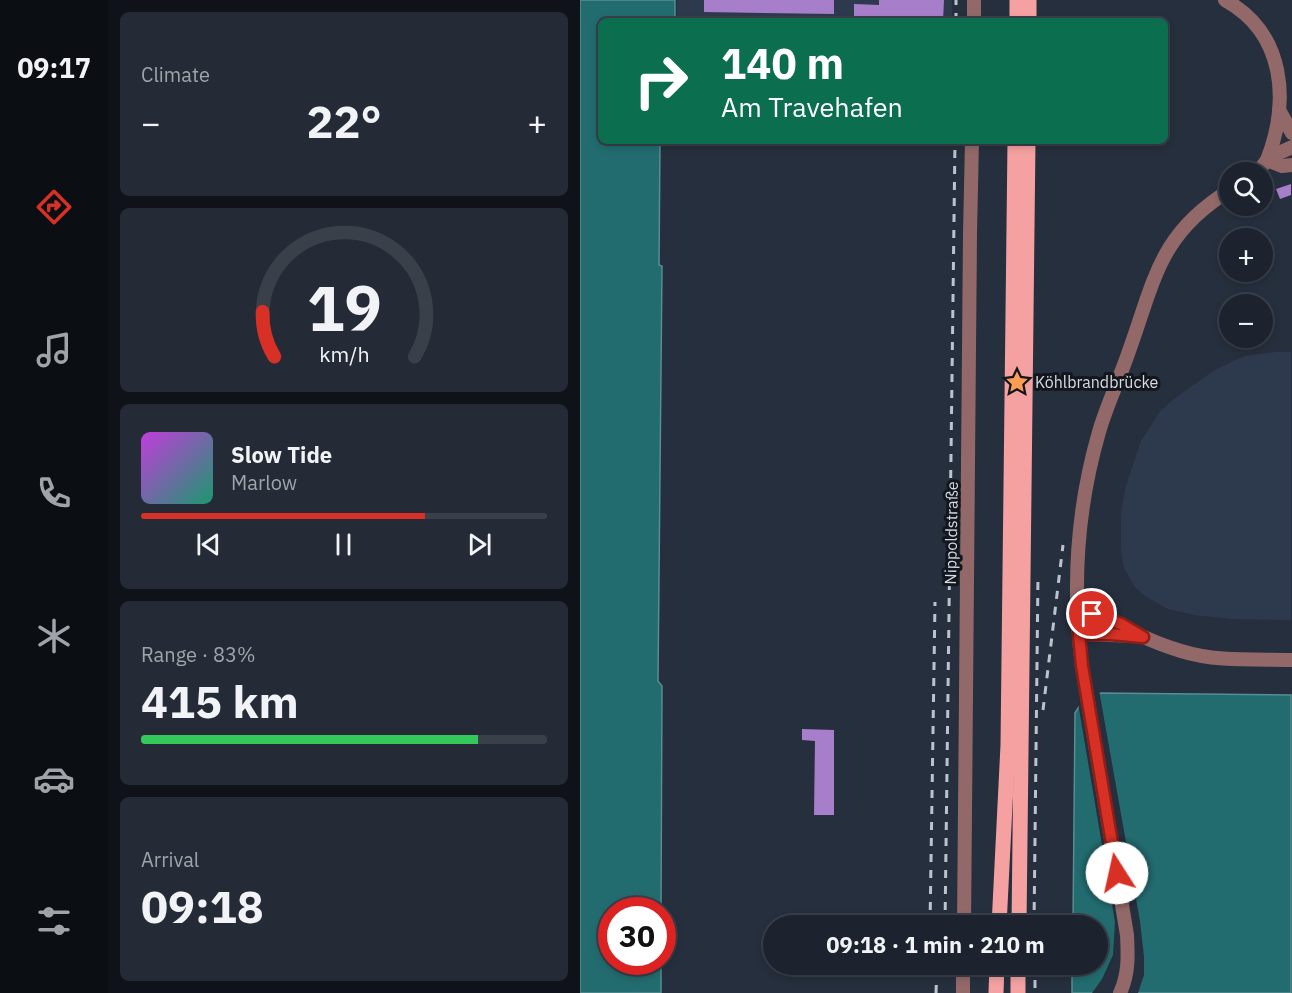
<!DOCTYPE html>
<meta charset="utf-8">
<style>
body{margin:0;font-family:"IBM Plex Sans",sans-serif;background:#252b36;color:#f1f3f6;height:100vh;display:flex;flex-direction:column;font-size:22px;white-space:nowrap}
*{box-sizing:border-box;margin:0}
p{font-size:20px;color:#a0a4aa}
.icon{flex:none;width:33px;height:33px;fill:none;stroke:currentColor;stroke-width:2;stroke-linecap:round;stroke-linejoin:round}
.map{position:relative;flex:1;overflow:hidden}
.side{display:flex;flex-direction:column;gap:12px;padding:12px;background:#0f1319;width:472px}
.side>*{flex:none}
.guide{position:absolute;left:18px;top:18px;width:570px;height:126px;border-radius:9px;box-shadow:0 3px 9px #0003,0 0 0 2px #3a404a;background:#0b6e4f;color:#fff;overflow:hidden}
.buttons{position:absolute;left:639px;top:162px;display:grid;gap:12px}
.buttons a{display:grid;place-items:center;width:54px;height:54px;border-radius:50%;background:#1c232e;box-shadow:0 3px 9px #0003,0 0 0 2px #3a404a;font-size:30px}
.speed{position:absolute;left:18px;top:897px;display:flex;gap:12px;font-size:30px;font-weight:700;text-align:center}
.speed>*{display:grid;place-content:center;width:78px;height:78px;border-radius:50%;background:#1c232e;box-shadow:0 3px 9px #0003,0 0 0 2px #3a404a;line-height:1}
.speed .limit{border:9px solid #d22;background:#fff;color:#111}
.pin{position:absolute;display:grid;place-items:center;width:51px;height:51px;color:#fff;margin:-26px;border:3px solid #fff;border-radius:50%;box-shadow:0 2px 6px #0007}
.me{position:absolute;width:66px;margin:-33px;rotate:350deg;stroke-linejoin:round;filter:drop-shadow(0 0 4px #0008)}
.turn{display:flex;align-items:center;gap:21px;height:126px;padding:0 24px;font-size:27px}
.turn .icon{width:78px;height:78px;stroke-width:2.5}
.turn b{display:block;font-size:42px;line-height:51px}
.big{font-size:45px;font-weight:700;line-height:1.1}
.side .card{flex:1;display:flex;flex-direction:column;justify-content:center;gap:9px;min-width:0;padding:0 21px;border-radius:9px;background:#252b36}
.side .dial{align-items:center;gap:0}
.dial svg{height:156px;overflow:visible;fill:none;stroke:#3a404a;stroke-width:7;stroke-linecap:round;text-anchor:middle}
.dial text{fill:#f1f3f6;stroke:none}
.song{display:flex;align-items:center;gap:18px}
.cover{width:72px;height:72px;border-radius:9px;background:linear-gradient(135deg,hsl(290 70% 55%),hsl(160 70% 35%))}
.played{height:6px;border-radius:3px;background:linear-gradient(90deg,#d93025 70%,#3a404a 70%)}
.keys{display:flex;justify-content:space-around;direction:ltr}
.heat{display:flex;justify-content:space-between;align-items:center;font-size:33px;direction:ltr}
.charge{height:9px;border-radius:4px;background:linear-gradient(90deg,#34c759 83%,#3a404a 0)}
.trip{position:absolute;left:183px;top:915px;width:345px;height:60px;border-radius:30px;background:#1c232e;box-shadow:0 3px 9px #0003,0 0 0 2px #3a404a;font-weight:700;line-height:60px;text-align:center}
main{display:flex;flex:1;min-height:0}
.tab-bar{display:flex;flex-direction:column;width:108px;justify-content:space-around;align-items:center;background:#0b0e12;color:#a0a4aa}
.tab-bar .icon{width:42px;height:42px}
.tab-bar .on{color:#d93025}
.tab-bar b{font-size:27px;color:#f1f3f6}
.map>svg:first-child{display:block}
.built{fill:#2d3a4d}
.water{fill:#226c70;stroke:#588d93;stroke-width:1.5}
.pier{fill:#262f3d}
.building{fill:#a77eca}
.lines{fill:none;stroke-linecap:round;stroke-linejoin:round}
.minor{stroke:#926968;stroke-width:14}
.major{stroke:#f5a1a1;stroke-width:15}
.rail{stroke:#bcc3cd;stroke-width:3;stroke-dasharray:8 8;stroke-linecap:butt}
.route-casing{stroke:#8d1f18;stroke-width:15}
.route{stroke:#d93025;stroke-width:10}
.labels{text-anchor:middle;dominant-baseline:central;stroke-width:6;stroke-linejoin:round;paint-order:stroke}
.poi-label{font-size:16px;fill:#d5dbe5;stroke:#13171d;text-anchor:start}
.street-label{font-size:16px;fill:#d5dbe5;stroke:#13171d}
</style>
<main>
<nav class="tab-bar">
<b>09:17</b>
<svg class="icon on" aria-label="directions" viewBox="0 0 24 24"><path d="M12 3l9 9-9 9-9-9zM9 14v-3h6M13 9l2 2-2 2"/></svg>
<svg class="icon" aria-label="music" viewBox="0 0 24 24"><path d="M9 18V5l10-2v13"/><circle cx="6" cy="18" r="3"/><circle cx="16" cy="16" r="3"/></svg>
<svg class="icon" aria-label="phone" viewBox="0 0 24 24"><path d="M5 4h4l2 5-3 2q2 4 5 5l2-3 5 2v4C11 20 4 13 5 4z"/></svg>
<svg class="icon" aria-label="climate" viewBox="0 0 24 24"><path d="M12 3v18M4 7l16 10M4 17L20 7"/></svg>
<svg class="icon" aria-label="car" viewBox="0 0 24 24"><path d="M5 17H2v-5l4-1 3-4h7l3 4 3 1v5h-3M9 17h6M6 11h13"/><circle cx="7" cy="17" r="2"/><circle cx="17" cy="17" r="2"/></svg>
<svg class="icon" aria-label="filters" viewBox="0 0 24 24"><path d="M4 7h16M4 17h16"/><circle cx="9" cy="7" r="2"/><circle cx="15" cy="17" r="2"/></svg>
</nav>
<section class="side">
<div class="card"><p>Climate</p>
<div class="heat"><a>−</a><b class="big">22°</b><a>+</a></div>
</div>
<div class="card dial"><svg viewBox="0 0 100 80">
<path d="M14 69A42 42 0 1 1 86 69"/>
<path d="M14 69A42 42 0 0 1 8 46" stroke="#d93025"/>
<text x="50" y="56" font-size="32" font-weight="700">19</text>
<text x="50" y="72" font-size="11">km/h</text>
</svg></div>
<div class="card">
<div class="song"><i class="cover"></i><div><b>Slow Tide</b><p>Marlow</p></div></div>
<div class="played"></div>
<div class="keys"><svg class="icon" aria-label="previous" viewBox="0 0 24 24"><path d="M18 5L8 12l10 7zM5 5v14"/></svg><svg class="icon" aria-label="pause" viewBox="0 0 24 24"><path d="M8 5v14M16 5v14"/></svg><svg class="icon" aria-label="next" viewBox="0 0 24 24"><path d="M6 5l10 7-10 7zM19 5v14"/></svg></div>
</div>
<div class="card"><p>Range · 83%</p><b class="big">415 km</b><div class="charge"></div></div>
<div class="card"><p>Arrival</p><b class="big">09:18</b></div>
</section>
<div class="map">
<svg width="712" height="993" viewBox="0 0 712 993">
<rect width="100%" height="100%" fill="#262f3d"/>
<g class="built">
<rect x="97" y="0" width="275" height="21"/>
<polygon points="696,352 711,352 711,620 652,619 614,615 588,609 565,596 555,587 544,568 541,551 541,514 545,489 561,441 581,410 594,399 633,371 664,356"/>
</g>
<g class="water">
<polygon points="0,0 95,0 95,21 21,21 21,141 80,141 79,265 82,266 78,681 82,686 81,910 32,910 32,962 81,962 81,993 0,993"/>
<polygon points="521,693 711,695 711,993 492,993 492,965 518,964 518,926 493,925 495,713 503,700"/>
</g>
<polygon class="pier" points="519,690 560,921 564,957 564,975 558,993 512,993 522,979 533,955 535,922 498,703 501,697"/>
<g class="building">
<polygon points="124,0 254,0 254,14 124,12"/>
<polygon points="299,0 364,0 363,21 274,21 274,4 299,5"/>
<polygon points="711,184 711,195 700,199 696,189"/>
<polygon points="222,729 254,730 254,815 234,815 235,741 222,740"/>
</g>
<g class="lines">
<g class="minor">
<path d="M 645,0 C 705,33 710,101 687,160"/>
<polyline points="394,21 394,0"/>
<polyline points="699,110 712,133"/>
<polyline points="687,160 702,166 712,165"/>
<polyline points="677,172 690,157 712,147"/>
<path d="M 497,613 C 525,615 538,623 562,636 C 574,642 588,647 601,651 C 636,662 675,659 712,660"/>
<polyline points="499,634 558,636"/>
<polyline points="384,926 390,233 392,141"/>
<polyline points="383,993 383,964"/>
<path d="M 540,993 C 549,974 548,955 547,935 L 502,666 C 492,588 497,508 519,432 C 527,404 540,378 549,351 C 575,279 579,234 650,190"/>
</g>
<g class="major">
<polyline points="437,21 437,0"/>
<polyline points="449,21 449,0"/>
<polyline points="419,926 428,745 435,141"/>
<polyline points="439,926 448,141"/>
<polyline points="416,993 417,964"/>
<polyline points="438,993 438,964"/>
</g>
<g class="rail">
<polyline points="376,21 376,0"/>
<polyline points="463,710 483,545"/>
<polyline points="350,926 355,602"/>
<polyline points="365,926 375,141"/>
<polyline points="454,926 458,575"/>
<polyline points="455,964 455,993"/>
<polyline points="356,993 357,964"/>
</g>
</g>
<g class="lines">
<g class="route-casing">
<polyline id="route" points="512,614 541,624 563,637 531,634 499,634 502,666 537,873"/>
</g>
<use href="#route" class="route"/>
</g>
<defs>
<g id="sight-bare" transform="scale(1.8)"><path d="M0-6L1.8-2.2L6-1.7L2.9 1.2L3.7 5.4L0 3.3L-3.7 5.4L-2.9 1.2L-6-1.7L-1.8-2.2Z" fill="#fd9d55" stroke="#13171d" stroke-width="2.5" paint-order="stroke"/></g>
</defs>
<g fill-rule="evenodd">
<use href="#sight-bare" x="437" y="382"/>
</g>
<g class="labels">
<g class="poi-label">
<text x="455" y="382">Köhlbrandbrücke</text>
</g>
<g class="street-label">
<text transform="translate(371 533) rotate(-89)">Nippoldstraße</text>
</g>
</g>
</svg>
<div class="buttons">
<a><svg class="icon" aria-label="search" viewBox="0 0 24 24"><circle cx="10" cy="10" r="6"/><path d="M15 15l6 6"/></svg></a>
<a>+</a>
<a>−</a>
</div>
<div class="speed"><div class="limit">30</div></div>
<div class="pin" style="left:512px;top:614px;background:#d93025"><svg class="icon" aria-label="arrive" viewBox="0 0 24 24"><path d="M6 21V4h12l-3 4 3 4H6"/></svg></div>
<svg class="me" style="left:537px;top:873px" viewBox="-20 -20 40 40"><circle r="19" fill="#fff"/><path d="M0-13L10 11 0 6-10 11z" fill="#d93025"/></svg>
<div class="trip">09:18 · 1 min · 210 m</div>
<div class="guide">
<div class="turn"><svg class="icon" aria-label="right" viewBox="0 0 24 24"><path d="M7 20v-9h11M14 6l5 5-5 5"/></svg><div><b>140 m</b>Am Travehafen</div></div>
</div>
</div>
</main>
